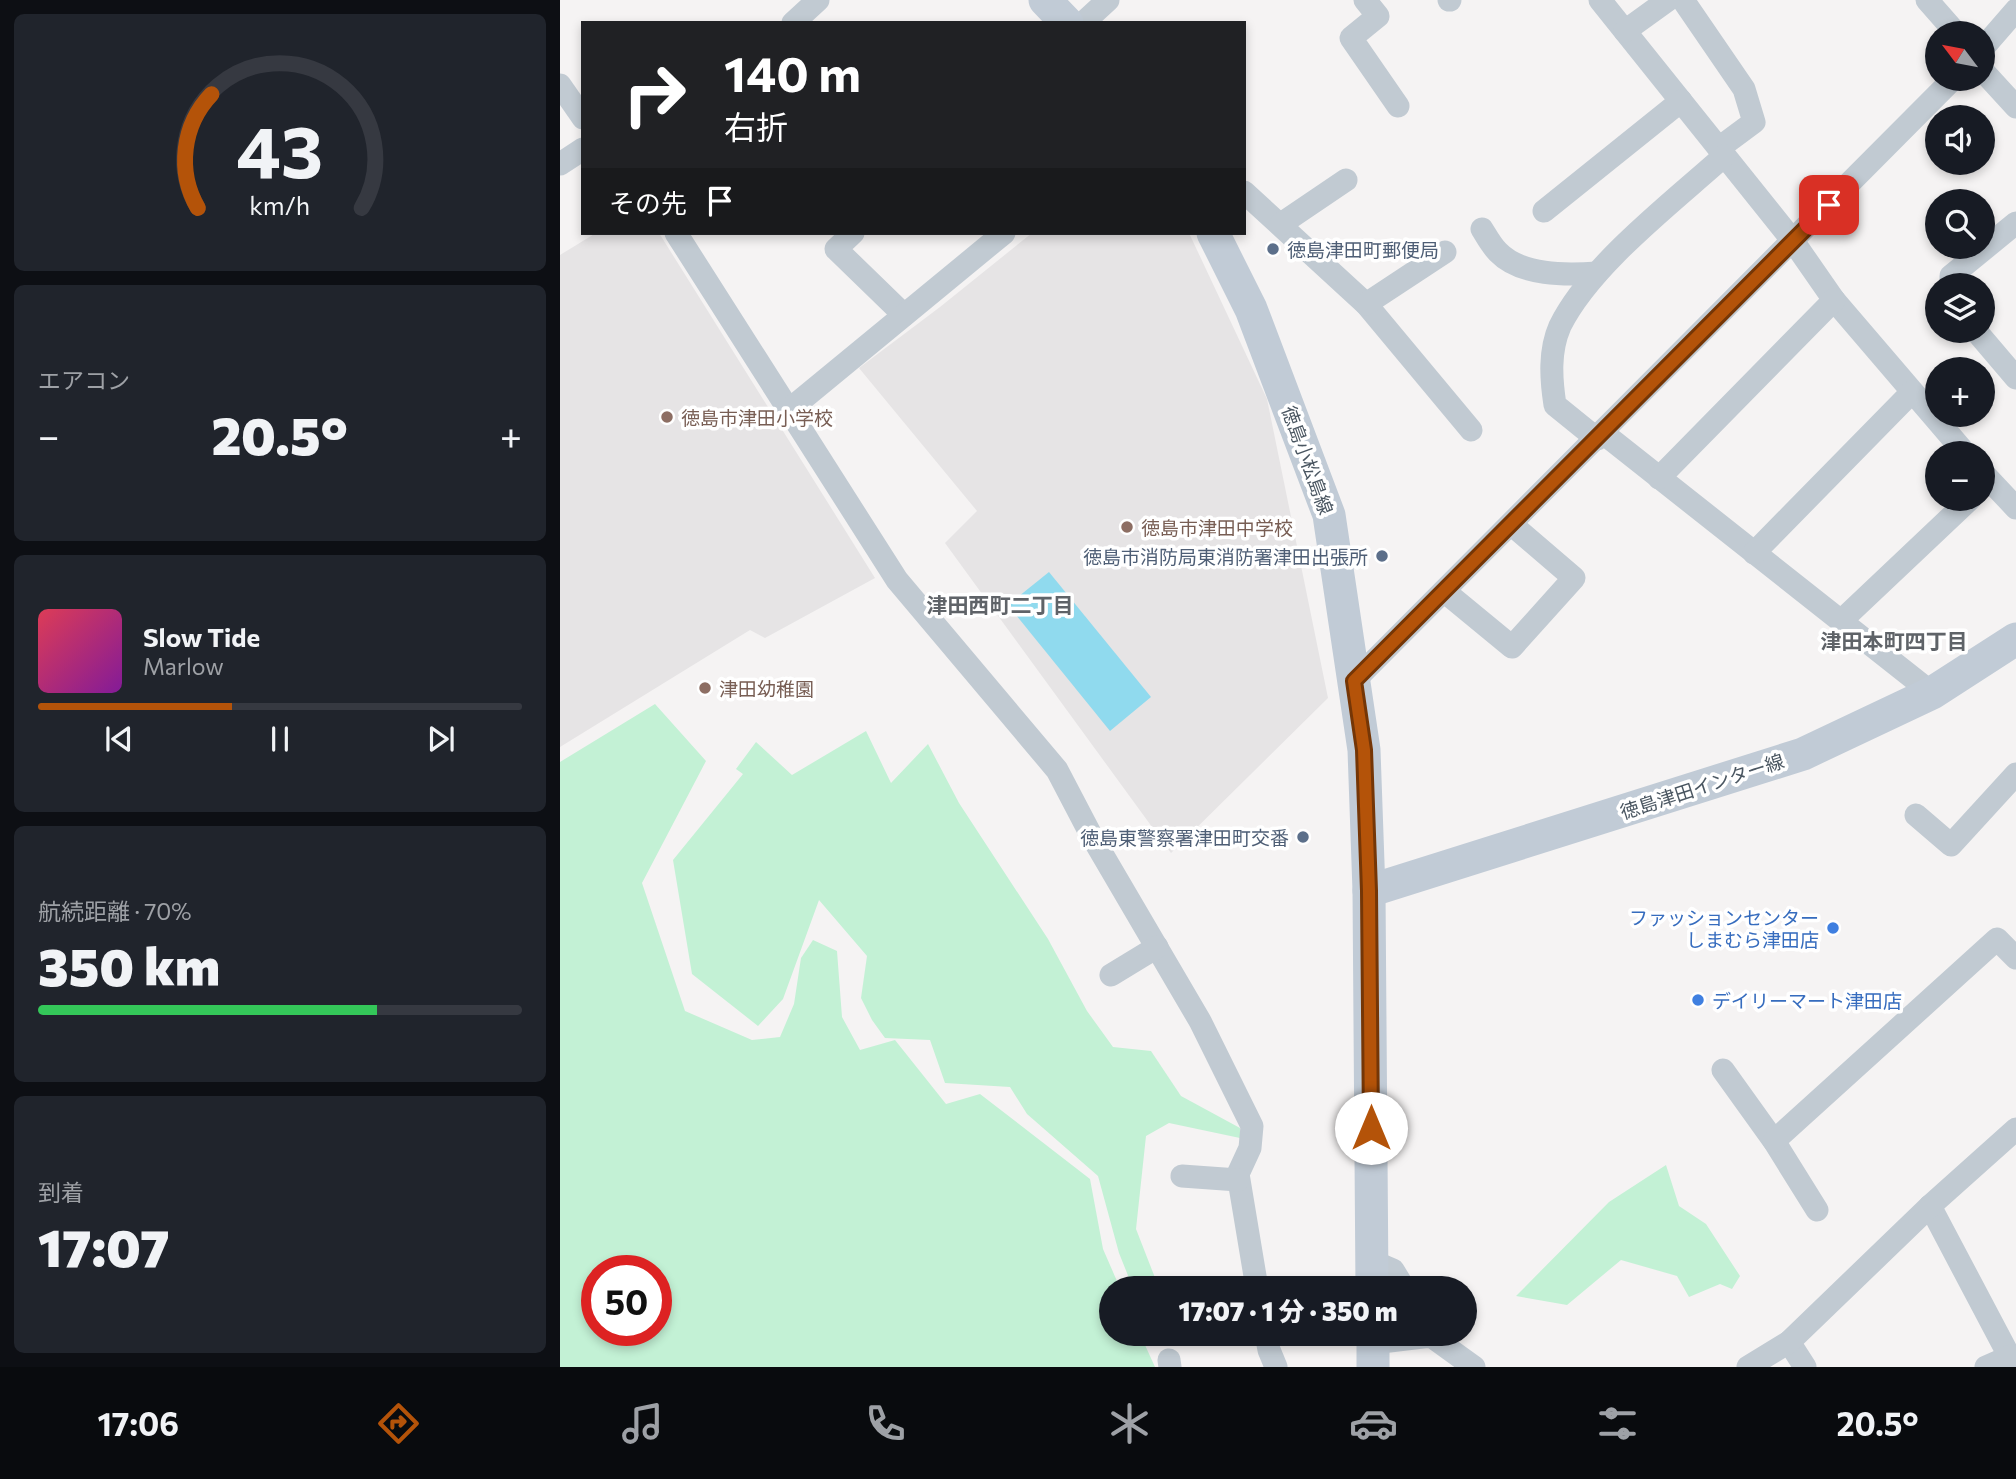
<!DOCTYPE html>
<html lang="ja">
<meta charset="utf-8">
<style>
body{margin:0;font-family:Commissioner,"Noto Sans JP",sans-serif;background:#20242c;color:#f1f3f6;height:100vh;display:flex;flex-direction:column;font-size:26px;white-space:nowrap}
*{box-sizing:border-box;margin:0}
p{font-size:23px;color:#9ea1a6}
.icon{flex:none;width:38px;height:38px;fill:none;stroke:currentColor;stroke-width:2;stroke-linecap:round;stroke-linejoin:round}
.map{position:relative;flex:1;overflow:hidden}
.drawer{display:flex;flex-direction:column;gap:14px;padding:14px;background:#0d0f14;width:560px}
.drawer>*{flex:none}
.top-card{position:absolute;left:21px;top:21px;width:665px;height:214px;border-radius:0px;box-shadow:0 4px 10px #0003;background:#202124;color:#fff;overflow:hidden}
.needle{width:46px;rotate:302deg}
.fabs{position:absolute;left:1365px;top:21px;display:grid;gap:14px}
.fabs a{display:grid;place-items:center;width:70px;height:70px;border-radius:50%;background:#171b24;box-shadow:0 4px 10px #0003;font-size:35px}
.speed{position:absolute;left:21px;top:1255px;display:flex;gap:14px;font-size:35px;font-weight:700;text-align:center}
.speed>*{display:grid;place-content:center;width:91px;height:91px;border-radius:50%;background:#171b24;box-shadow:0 4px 10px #0003;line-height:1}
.speed .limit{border:10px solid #d22;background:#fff;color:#111}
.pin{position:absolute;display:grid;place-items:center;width:60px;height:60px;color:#fff;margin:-30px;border-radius:14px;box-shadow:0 4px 10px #0006}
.me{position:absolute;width:77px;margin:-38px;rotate:0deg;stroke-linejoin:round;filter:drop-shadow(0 0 5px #0008)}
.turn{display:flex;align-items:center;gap:24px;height:147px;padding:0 28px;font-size:32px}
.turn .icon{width:91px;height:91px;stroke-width:2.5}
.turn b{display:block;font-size:49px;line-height:60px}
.then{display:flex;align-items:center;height:66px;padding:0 28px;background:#0003;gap:14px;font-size:26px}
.big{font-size:52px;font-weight:800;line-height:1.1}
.drawer .card{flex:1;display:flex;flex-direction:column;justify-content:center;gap:10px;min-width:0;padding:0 24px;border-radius:10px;background:#20242c}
.drawer .dial{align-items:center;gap:0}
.dial svg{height:182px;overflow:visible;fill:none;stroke:#363941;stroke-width:7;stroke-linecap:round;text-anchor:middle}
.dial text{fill:#f1f3f6;stroke:none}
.song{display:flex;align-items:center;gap:21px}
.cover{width:84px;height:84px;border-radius:10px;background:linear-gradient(135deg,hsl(350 70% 55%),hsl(290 70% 35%))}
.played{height:7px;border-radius:4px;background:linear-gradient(90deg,#b45309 40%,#363941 40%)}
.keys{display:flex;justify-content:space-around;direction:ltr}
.heat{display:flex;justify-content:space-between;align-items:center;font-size:38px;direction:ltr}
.charge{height:10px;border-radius:5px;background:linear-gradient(90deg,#34c759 70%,#363941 0)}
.trip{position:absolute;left:539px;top:1276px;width:378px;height:70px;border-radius:35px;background:#171b24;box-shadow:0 4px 10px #0003;font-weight:800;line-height:70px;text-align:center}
.menu{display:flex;height:112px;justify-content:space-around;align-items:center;background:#090b0e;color:#9ea1a6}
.menu .icon{width:49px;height:49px}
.menu .selected{color:#b45309}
.menu b{font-size:32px;color:#f1f3f6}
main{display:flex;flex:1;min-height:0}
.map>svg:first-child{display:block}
.education{fill:#e6e4e5}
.green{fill:#c3f1d5;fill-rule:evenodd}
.water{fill:#90daee}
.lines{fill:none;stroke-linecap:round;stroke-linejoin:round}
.street{stroke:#c1cad2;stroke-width:23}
.secondary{stroke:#c1cbd6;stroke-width:33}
.route-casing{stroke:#753606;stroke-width:18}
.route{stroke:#b45309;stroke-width:12}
.service-dot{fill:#5c6f8a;stroke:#fff;stroke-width:2.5}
.education-dot{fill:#8d6e63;stroke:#fff;stroke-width:2.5}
.shop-dot{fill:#3f7fe0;stroke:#fff;stroke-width:2.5}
.labels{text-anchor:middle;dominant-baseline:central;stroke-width:7;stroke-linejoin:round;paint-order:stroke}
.service-label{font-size:19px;fill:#4e5e75;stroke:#fff;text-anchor:end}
.education-label{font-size:19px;fill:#785e54;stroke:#fff;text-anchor:start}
.street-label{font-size:19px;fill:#4a5661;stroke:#fff}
.shop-label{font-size:19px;fill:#366cbe;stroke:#fff;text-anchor:end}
.neighbourhood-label{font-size:21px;font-weight:bold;fill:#5f6368;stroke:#fff}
</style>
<main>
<section class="drawer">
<div class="card dial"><svg viewBox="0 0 100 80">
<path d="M14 69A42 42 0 1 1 86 69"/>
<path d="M14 69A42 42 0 0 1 20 19" stroke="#b45309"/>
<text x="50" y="56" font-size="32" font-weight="700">43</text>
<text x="50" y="72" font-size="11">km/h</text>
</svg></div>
<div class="card"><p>エアコン</p>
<div class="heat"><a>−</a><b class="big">20.5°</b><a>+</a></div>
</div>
<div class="card">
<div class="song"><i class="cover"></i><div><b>Slow Tide</b><p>Marlow</p></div></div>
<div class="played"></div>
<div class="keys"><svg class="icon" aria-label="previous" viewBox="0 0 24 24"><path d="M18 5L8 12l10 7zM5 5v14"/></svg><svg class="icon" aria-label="pause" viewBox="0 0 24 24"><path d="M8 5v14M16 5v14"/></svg><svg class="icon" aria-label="next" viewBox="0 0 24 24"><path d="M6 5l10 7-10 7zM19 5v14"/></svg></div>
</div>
<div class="card"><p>航続距離 · 70%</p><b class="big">350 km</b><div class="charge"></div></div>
<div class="card"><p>到着</p><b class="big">17:07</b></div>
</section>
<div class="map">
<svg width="1456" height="1367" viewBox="0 0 1456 1367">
<rect width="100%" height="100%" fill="#f5f3f3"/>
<g class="education">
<polygon points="36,233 99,233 315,578 205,638 190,630 0,747 0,255"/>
<polygon points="472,233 629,233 707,399 768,698 611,853 385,543 417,511 299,368 380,307"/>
</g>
<g class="green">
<path d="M 95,704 L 146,761 L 82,883 L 125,1011 L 192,1040 L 220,1037 L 234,1004 L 241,958 L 253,940 L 277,951 L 282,1017 L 300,1050 L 335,1040 L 386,1104 L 420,1094 L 530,1179 L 543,1249 L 560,1288 L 551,1288 L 551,1334 L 580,1334 L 595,1367 L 0,1367 L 0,762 ZM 37,1270 L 96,1270 L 96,1330 L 37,1330 Z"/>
<polygon points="306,731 331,783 368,744 399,803 488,939 527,1011 553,1047 591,1051 621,1096 680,1128 680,1138 609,1123 586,1136 576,1229 599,1288 573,1288 559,1253 538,1176 467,1114 450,1087 385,1083 370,1040 325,1038 312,1020 301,998 307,956 259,900 223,999 198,1026 132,974 113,860 183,774 176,769 196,742 232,775"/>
<polygon points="1106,1165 1119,1206 1146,1224 1180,1276 1172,1289 1160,1284 1129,1297 1117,1276 1061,1260 1007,1305 956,1296 1049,1202"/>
</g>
<polygon class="water" points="489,572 591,697 550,731 448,605"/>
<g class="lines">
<g class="street">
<polyline points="805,0 818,16 791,38 838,106"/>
<polyline points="889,0 890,0"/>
<polyline points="1040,0 1233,241 1274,300 1405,453"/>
<polyline points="1123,0 1184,89 1194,122 1159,148"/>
<polyline points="1367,0 1396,33"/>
<polyline points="233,23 258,0"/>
<polyline points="523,23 548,0"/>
<polyline points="1065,31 1108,0"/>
<polyline points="1423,48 1456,10"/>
<polyline points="1423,71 1456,107"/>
<polyline points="0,85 23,118"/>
<polyline points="0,164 23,149"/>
<polyline points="684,192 806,304 911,430"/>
<polyline points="984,211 1121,101"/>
<polyline points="721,224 786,180"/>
<path d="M 922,229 C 927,237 931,245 938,252 C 961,276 1006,275 1037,273"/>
<polyline points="116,233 337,580 497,770 531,835 640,1021 692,1126 690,1148 678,1174 697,1288"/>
<polyline points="293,233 276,249 344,315"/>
<polyline points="1391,285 1391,276 1456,223"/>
<polyline points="806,304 885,252"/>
<polyline points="1416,331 1456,378"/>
<polyline points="229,410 444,233"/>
<polyline points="1043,433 1372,693"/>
<path d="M 1037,439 L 995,405 C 991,379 989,351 1000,326 C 1030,265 1113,202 1164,156"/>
<polyline points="1423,473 1456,508"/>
<polyline points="1099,478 1274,300"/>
<polyline points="1194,553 1352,392"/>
<polyline points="884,591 952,647 1014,578 951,524"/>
<polyline points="1281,621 1410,499"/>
<polyline points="794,681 1393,79"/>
<polyline points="1356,815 1391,845 1456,774"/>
<polyline points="551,975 597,947"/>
<polyline points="1163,1070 1214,1141 1257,1210"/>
<polyline points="1214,1141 1437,939 1456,958"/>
<polyline points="622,1176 678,1180"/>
<polyline points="1370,1206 1455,1367"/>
<polyline points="812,1261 833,1270 844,1288"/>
<polyline points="706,1334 709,1350 716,1367"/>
<polyline points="1229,1342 1245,1367"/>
<polyline points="813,1343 871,1336 914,1367"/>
<polyline points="609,1360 610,1367"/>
<polyline points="1188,1367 1229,1342 1370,1206 1456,1129"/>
<polyline points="1426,1367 1451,1356"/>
</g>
<g class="secondary">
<polyline points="485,0 507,23"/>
<polyline points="653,233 691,309 769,515 804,750 809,891 812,1288"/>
<polyline points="809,891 1243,754 1372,693 1456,639"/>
<polyline points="813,1334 813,1367"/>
</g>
</g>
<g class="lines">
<g class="route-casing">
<polyline id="route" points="811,1128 809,891 804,750 794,681 1269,205"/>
</g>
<use href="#route" class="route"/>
</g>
<g class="service-dot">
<circle cx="713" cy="249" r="7"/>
<circle cx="822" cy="556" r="7"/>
<circle cx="743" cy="837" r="7"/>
</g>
<g class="education-dot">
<circle cx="107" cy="417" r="7"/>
<circle cx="567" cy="527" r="7"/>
<circle cx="145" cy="688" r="7"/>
</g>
<g class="shop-dot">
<circle cx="1273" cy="928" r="7"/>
<circle cx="1138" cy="1000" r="7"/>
</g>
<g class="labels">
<g class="service-label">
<text x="727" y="249" text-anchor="start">徳島津田町郵便局</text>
<text x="808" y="556">徳島市消防局東消防署津田出張所</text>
<text x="729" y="837">徳島東警察署津田町交番</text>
</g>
<g class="education-label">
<text x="121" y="417">徳島市津田小学校</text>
<text x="581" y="527">徳島市津田中学校</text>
<text x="159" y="688">津田幼稚園</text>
</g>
<g class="street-label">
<text transform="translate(748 460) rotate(70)">徳島小松島線</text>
<text transform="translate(1142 786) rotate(-18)">徳島津田インター線</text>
</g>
<g class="shop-label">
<text x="1259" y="917">ファッションセンター<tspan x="1259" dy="22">しまむら津田店</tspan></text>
<text x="1152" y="1000" text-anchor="start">デイリーマート津田店</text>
</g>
<g class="neighbourhood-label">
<text x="440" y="604">津田西町二丁目</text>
<text x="1334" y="640">津田本町四丁目</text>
</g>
</g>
</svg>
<div class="fabs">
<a><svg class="needle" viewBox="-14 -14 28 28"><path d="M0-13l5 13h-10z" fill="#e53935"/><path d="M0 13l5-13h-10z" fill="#9ea1a6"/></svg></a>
<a><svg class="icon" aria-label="sound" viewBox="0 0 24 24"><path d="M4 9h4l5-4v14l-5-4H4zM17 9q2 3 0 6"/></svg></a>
<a><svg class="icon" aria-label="search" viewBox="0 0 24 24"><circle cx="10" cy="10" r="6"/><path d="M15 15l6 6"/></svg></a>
<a><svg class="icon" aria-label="layers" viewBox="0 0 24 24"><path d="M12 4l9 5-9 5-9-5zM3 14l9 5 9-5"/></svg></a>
<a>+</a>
<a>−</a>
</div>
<div class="speed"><div class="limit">50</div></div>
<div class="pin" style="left:1269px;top:205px;background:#d93025"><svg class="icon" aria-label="arrive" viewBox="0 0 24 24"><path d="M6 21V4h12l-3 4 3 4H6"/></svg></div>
<svg class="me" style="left:811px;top:1128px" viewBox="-20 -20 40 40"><circle r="19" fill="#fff"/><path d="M0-13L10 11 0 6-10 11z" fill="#b45309"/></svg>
<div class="trip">17:07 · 1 分 · 350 m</div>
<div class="top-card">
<div class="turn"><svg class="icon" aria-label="right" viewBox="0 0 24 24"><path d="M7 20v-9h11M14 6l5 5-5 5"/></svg><div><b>140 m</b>右折</div></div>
<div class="then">その先<svg class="icon" aria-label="arrive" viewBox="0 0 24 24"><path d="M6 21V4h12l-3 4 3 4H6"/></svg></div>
</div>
</div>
</main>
<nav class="menu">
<b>17:06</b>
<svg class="icon selected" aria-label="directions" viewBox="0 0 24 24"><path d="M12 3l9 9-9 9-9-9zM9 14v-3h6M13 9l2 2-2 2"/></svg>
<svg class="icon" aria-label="music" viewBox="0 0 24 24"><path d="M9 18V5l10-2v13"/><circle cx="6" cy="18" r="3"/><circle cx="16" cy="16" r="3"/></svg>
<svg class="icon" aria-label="phone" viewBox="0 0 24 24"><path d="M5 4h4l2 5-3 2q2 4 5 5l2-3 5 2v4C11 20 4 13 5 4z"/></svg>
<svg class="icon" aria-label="climate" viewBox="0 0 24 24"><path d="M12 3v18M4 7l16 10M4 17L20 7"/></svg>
<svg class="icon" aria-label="car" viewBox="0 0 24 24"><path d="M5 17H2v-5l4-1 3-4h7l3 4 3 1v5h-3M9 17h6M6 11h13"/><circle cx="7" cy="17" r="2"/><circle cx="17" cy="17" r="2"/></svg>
<svg class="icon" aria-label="filters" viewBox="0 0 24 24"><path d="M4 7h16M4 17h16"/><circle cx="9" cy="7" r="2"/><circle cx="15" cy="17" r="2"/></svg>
<b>20.5°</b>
</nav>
